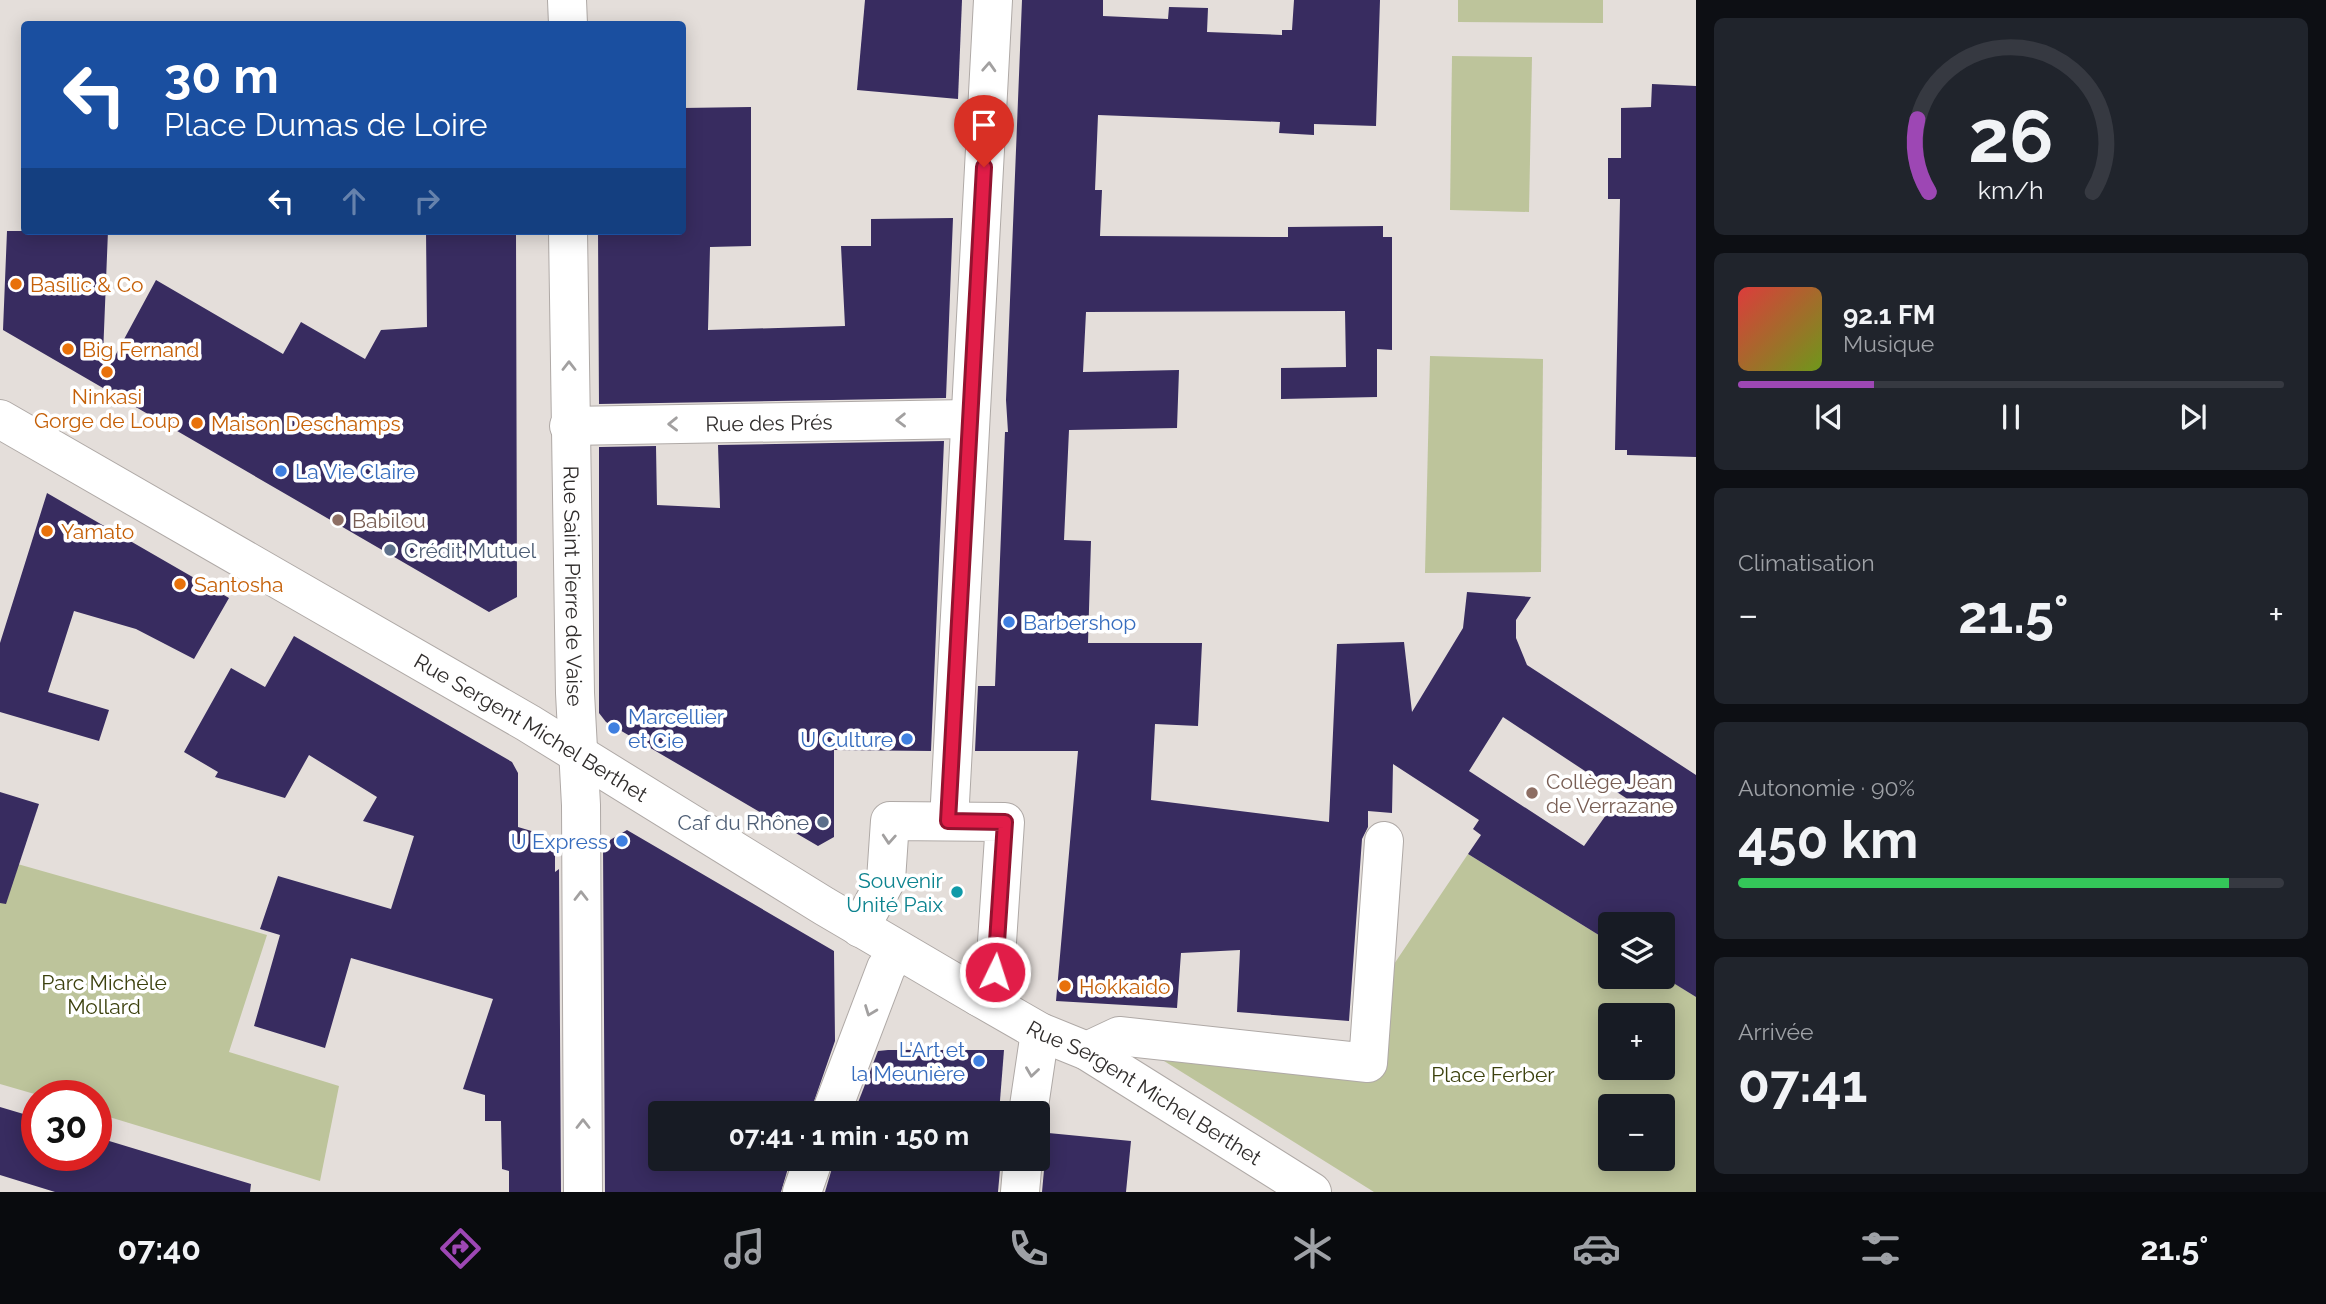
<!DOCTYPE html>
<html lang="fr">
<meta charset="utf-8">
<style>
body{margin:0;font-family:Raleway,sans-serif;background:#20242c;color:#f1f3f6;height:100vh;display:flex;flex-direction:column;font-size:26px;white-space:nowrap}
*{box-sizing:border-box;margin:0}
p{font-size:23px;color:#9ea1a6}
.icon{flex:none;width:38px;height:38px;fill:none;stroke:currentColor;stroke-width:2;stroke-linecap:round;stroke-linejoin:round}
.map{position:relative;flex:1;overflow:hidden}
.drawer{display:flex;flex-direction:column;gap:18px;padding:18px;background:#0d0f14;width:630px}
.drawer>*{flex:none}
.guide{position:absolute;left:21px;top:21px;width:665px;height:214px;border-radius:7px;box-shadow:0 4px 18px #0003;background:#1a4fa0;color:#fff;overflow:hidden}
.controls{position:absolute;left:1598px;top:912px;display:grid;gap:14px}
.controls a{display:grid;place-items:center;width:77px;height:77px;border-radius:7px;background:#171b24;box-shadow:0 4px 18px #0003;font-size:35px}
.speed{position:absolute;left:21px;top:1080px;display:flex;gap:14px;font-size:35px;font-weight:700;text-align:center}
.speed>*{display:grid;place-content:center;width:91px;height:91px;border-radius:50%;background:#171b24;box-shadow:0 4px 18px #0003;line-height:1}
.speed .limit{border:10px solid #d22;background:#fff;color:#111}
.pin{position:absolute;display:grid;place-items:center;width:60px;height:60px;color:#fff;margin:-72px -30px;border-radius:50% 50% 50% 0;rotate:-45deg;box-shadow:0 0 7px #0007}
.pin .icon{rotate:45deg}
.me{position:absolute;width:77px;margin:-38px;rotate:4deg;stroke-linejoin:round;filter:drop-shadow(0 0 5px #0008)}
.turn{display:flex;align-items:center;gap:24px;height:147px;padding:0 28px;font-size:32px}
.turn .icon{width:91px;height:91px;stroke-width:2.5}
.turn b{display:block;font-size:49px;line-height:60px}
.lanes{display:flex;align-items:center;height:66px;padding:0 28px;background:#0003;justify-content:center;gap:35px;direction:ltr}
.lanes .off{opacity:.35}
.big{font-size:52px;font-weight:700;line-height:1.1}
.drawer .card{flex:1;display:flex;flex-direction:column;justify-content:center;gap:10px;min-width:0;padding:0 24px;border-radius:10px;background:#20242c}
.drawer .dial{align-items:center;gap:0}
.dial svg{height:182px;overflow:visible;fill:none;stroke:#363941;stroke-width:7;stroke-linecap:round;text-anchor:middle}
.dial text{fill:#f1f3f6;stroke:none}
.song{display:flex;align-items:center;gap:21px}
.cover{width:84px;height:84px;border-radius:10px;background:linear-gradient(135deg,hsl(0 70% 55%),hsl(80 70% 35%))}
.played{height:7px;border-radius:4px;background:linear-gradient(90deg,#9d47b4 25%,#363941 25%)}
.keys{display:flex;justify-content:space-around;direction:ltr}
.heat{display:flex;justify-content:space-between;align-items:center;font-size:38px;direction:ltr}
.charge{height:10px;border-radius:5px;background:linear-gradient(90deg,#34c759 90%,#363941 0)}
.trip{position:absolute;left:648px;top:1101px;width:402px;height:70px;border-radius:7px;background:#171b24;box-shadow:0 4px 18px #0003;font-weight:700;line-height:70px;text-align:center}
.dock{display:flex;height:112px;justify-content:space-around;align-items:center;background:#090b0e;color:#9ea1a6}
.dock .icon{width:49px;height:49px}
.dock .current{color:#9d47b4}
.dock b{font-size:32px;color:#f1f3f6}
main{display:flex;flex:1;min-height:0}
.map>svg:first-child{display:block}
.green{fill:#bdc49b;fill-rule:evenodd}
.building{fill:#382c60;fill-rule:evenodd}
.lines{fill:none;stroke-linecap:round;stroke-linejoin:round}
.minor-casing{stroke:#afa9a6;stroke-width:40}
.major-casing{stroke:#afa9a6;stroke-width:40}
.minor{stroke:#fff;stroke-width:38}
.major{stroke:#fff;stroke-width:38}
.oneway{stroke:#a2a0a0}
.route-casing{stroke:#92132f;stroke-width:18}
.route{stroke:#e11d48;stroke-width:12}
.food-dot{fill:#e8710a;stroke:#fff;stroke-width:2.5}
.shop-dot{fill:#3f7fe0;stroke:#fff;stroke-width:2.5}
.education-dot{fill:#8d6e63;stroke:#fff;stroke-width:2.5}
.service-dot{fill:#5c6f8a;stroke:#fff;stroke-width:2.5}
.culture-dot{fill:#0f9aa8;stroke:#fff;stroke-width:2.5}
.labels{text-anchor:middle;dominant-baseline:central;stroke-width:7;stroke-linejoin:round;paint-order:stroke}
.food-label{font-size:21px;fill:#c56008;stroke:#fff;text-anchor:start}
.street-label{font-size:21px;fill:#302d2c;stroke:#fff}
.shop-label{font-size:21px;fill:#366cbe;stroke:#fff;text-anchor:start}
.education-label{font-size:21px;fill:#785e54;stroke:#fff;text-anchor:start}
.service-label{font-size:21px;fill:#4e5e75;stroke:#fff;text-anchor:start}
.culture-label{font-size:21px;fill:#0d838f;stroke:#fff;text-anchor:end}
.park-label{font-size:21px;fill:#3c410e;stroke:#fff}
</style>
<main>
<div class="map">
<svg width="1696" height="1192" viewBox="0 0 1696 1192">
<rect width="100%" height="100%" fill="#e4deda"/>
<g class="green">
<polygon points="1458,0 1603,0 1603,23 1458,22"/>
<polygon points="1452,56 1532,57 1529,212 1450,210"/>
<polygon points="1430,356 1543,359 1541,572 1425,573"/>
<path d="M 1468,854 L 1610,942 L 1610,976 L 1663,976 L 1696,997 L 1696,1192 L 1374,1192 L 1140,1046 L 1375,1074 L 1384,979 ZM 1610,1015 L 1662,1015 L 1662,1068 L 1610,1068 ZM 1610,1106 L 1662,1106 L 1662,1158 L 1610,1158 Z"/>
<polygon points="0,859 267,935 229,1052 339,1086 320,1181 96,1113 96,1096 38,1095 0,1084"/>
</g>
<g class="building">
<polygon points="865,0 962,0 958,99 857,90"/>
<path d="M 1022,0 L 1103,0 L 1103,16 L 1168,19 L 1169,7 L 1208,8 L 1207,32 L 1282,35 L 1282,30 L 1292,30 L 1294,0 L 1380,0 L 1376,126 L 1314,124 L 1314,135 L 1279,133 L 1280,122 L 1098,115 L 1095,190 L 1102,190 L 1100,236 L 1288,237 L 1288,227 L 1383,226 L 1383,237 L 1392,237 L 1392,350 L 1377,349 L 1377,397 L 1281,399 L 1281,368 L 1346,367 L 1345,311 L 1086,312 L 1083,372 L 1179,370 L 1177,428 L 1069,430 L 1064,540 L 1091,541 L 1088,643 L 1202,643 L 1198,726 L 1155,724 L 1151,800 L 1329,822 L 1337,644 L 1404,642 L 1412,712 L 1463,628 L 1467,592 L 1531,597 L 1516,620 L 1516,638 L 1527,665 L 1696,775 L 1696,997 L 1662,976 L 1662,924 L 1610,924 L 1610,942 L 1468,854 L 1481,835 L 1473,829 L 1479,820 L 1393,764 L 1392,813 L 1368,811 L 1368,827 L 1362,839 L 1349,1021 L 1237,1012 L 1240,950 L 1181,953 L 1177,1008 L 1056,1001 L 1078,751 L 975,751 L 978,686 L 995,686 L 1005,432 L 1008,432 L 1006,400 ZM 1503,717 L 1632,802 L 1616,801 L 1584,846 L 1469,771 Z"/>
<polygon points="1652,84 1696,86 1696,457 1627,455 1627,450 1615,450 1620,199 1608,199 1608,158 1621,158 1621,108 1651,107"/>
<polygon points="751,107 751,246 710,247 708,330 845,326 841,246 871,246 871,219 953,218 946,398 599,404 598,231 682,231 682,108"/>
<polygon points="7,231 108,231 102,380 156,280 283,354 301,322 365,359 381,330 427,327 426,231 516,231 517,597 489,612 3,330"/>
<polygon points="944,441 931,751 834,750 834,837 818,846 606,722 599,713 599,447 656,446 657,505 720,508 718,445"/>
<polygon points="47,493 229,598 194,659 136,629 74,611 48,692 109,710 99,741 0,712 0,643"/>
<polygon points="294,636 512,762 518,773 518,827 555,838 555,872 559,869 561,1192 509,1192 509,1171 502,1169 501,1121 485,1121 485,1095 463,1089 493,999 351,958 325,1048 254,1026 280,935 260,929 278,876 391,909 414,836 363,821 377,797 309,755 285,798 215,777 218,772 184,752 231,668 265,687"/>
<polygon points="0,792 39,804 6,904 0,903"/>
<polygon points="627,830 834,951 835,1041 810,1113 660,1113 660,1158 791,1158 781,1192 605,1192 603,844"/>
<polygon points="888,1050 1004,1050 999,1113 854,1113 878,1051"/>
<polygon points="0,1107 37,1118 37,1155 96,1155 96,1137 251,1184 250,1192 55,1192 0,1175"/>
<polygon points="1038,1132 1131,1141 1126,1192 1042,1192 1045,1159 1038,1143"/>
<polygon points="835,1158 1001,1158 998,1192 825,1192"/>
</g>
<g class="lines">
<g class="minor-casing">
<g id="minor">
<polyline points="567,0 568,24"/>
<path id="s1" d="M 568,231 L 575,693 L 581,805 L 583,1192"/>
<path id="s2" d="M 569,426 L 969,419"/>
<polyline points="949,821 993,0"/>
<polyline points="860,928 886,880 890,821 1005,822 995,972 979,997"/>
<polyline points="1087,1051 1119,1036 1368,1063 1384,841"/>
<polyline points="831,1113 886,968 898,950"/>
<polyline points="1028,1113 1040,1032"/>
<polyline points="802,1192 814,1158"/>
<polyline points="1020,1192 1023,1158"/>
</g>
</g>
<g class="major-casing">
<g id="major">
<path id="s3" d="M 0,419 L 528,723 L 824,906 L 979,997 L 1040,1032 L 1087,1051 L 1312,1192"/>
</g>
</g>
<use href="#minor" class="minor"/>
<use href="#major" class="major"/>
</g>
<defs><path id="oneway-chevron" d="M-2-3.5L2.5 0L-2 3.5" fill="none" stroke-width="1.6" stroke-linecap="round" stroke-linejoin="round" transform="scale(1.75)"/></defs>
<g class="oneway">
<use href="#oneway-chevron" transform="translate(989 67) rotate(-87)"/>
<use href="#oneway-chevron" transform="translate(569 366) rotate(-90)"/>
<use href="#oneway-chevron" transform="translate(901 420) rotate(179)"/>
<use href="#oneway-chevron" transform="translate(673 424) rotate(179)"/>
<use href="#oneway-chevron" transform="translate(889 839) rotate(94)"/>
<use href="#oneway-chevron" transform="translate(581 896) rotate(-90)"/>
<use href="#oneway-chevron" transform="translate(870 1011) rotate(111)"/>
<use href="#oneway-chevron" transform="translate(1032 1072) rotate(98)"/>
<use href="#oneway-chevron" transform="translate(583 1124) rotate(-90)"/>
</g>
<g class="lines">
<g class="route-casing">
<polyline id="route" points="984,167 948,821 1005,822 995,972"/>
</g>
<use href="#route" class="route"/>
</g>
<g class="food-dot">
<circle cx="16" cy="284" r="7"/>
<circle cx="68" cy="349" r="7"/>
<circle cx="107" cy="372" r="7"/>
<circle cx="197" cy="423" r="7"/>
<circle cx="47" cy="531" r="7"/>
<circle cx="180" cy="584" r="7"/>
<circle cx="1065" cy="986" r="7"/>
</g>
<g class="shop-dot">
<circle cx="281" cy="471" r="7"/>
<circle cx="1009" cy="622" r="7"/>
<circle cx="614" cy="728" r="7"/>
<circle cx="907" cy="739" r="7"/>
<circle cx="622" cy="841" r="7"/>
<circle cx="979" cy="1061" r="7"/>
</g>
<g class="education-dot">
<circle cx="338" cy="520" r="7"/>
<circle cx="1532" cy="793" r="7"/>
</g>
<g class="service-dot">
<circle cx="390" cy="550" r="7"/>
<circle cx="823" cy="822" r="7"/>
</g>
<circle class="culture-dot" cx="957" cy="892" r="7"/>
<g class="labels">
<g class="food-label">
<text x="30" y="284">Basilic &amp; Co</text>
<text x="82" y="349">Big Fernand</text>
<text x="107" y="396" text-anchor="middle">Ninkasi<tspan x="107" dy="24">Gorge de Loup</tspan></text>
<text x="211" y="423">Maison Deschamps</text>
<text x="61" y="531">Yamato</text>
<text x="194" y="584">Santosha</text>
<text x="1079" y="986">Hokkaido</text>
</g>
<g class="street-label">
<text stroke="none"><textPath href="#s2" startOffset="200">Rue des Prés</textPath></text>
<text stroke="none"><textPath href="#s1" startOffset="355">Rue Saint Pierre de Vaise</textPath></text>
<text stroke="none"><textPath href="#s3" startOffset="614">Rue Sergent Michel Berthet</textPath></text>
<text stroke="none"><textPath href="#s3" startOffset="1328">Rue Sergent Michel Berthet</textPath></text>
</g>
<g class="shop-label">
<text x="295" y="471">La Vie Claire</text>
<text x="1023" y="622">Barbershop</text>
<text x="628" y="716">Marcellier<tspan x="628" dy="24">et Cie</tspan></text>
<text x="893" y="739" text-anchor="end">U Culture</text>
<text x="608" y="841" text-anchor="end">U Express</text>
<text x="965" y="1049" text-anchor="end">L'Art et<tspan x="965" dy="24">la Meunière</tspan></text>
</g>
<g class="education-label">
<text x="352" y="520">Babilou</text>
<text x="1546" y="781">Collège Jean<tspan x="1546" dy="24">de Verrazane</tspan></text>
</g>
<g class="service-label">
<text x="404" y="550">Crédit Mutuel</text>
<text x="809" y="822" text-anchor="end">Caf du Rhône</text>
</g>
<g class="culture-label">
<text x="943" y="880">Souvenir<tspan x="943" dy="24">Unité Paix</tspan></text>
</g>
<g class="park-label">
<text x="104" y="982">Parc Michèle<tspan x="104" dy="24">Mollard</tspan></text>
<text x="1493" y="1074">Place Ferber</text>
</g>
</g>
</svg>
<div class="controls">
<a><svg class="icon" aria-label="layers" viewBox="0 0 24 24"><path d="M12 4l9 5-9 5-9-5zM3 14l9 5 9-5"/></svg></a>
<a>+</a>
<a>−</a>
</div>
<div class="speed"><div class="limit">30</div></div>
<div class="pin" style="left:984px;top:167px;background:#d93025"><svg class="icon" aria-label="arrive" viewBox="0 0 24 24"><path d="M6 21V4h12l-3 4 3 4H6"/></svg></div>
<svg class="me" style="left:995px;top:972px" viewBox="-20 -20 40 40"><circle r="17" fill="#e11d48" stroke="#fff" stroke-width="3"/><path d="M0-11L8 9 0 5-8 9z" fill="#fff"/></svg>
<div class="trip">07:41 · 1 min · 150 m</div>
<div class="guide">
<div class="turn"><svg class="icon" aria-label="left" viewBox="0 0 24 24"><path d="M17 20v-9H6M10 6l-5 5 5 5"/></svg><div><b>30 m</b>Place Dumas de Loire</div></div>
<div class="lanes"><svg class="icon" aria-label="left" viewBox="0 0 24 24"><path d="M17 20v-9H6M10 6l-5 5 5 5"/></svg><svg class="icon off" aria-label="ahead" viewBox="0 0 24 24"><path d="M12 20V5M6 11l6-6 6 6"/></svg><svg class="icon off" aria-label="right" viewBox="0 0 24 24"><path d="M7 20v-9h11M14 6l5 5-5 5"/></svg></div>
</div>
</div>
<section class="drawer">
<div class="card dial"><svg viewBox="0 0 100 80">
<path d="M14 69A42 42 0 1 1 86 69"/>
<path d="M14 69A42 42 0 0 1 9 37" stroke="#9d47b4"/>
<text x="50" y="56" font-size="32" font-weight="700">26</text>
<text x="50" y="72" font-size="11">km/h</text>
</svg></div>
<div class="card">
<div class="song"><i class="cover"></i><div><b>92.1 FM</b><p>Musique</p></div></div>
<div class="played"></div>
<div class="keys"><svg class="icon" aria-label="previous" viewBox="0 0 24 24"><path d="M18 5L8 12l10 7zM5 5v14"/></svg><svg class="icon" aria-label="pause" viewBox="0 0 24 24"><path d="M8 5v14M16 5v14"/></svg><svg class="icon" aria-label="next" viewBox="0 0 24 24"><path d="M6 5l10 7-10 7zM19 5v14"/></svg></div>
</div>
<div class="card"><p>Climatisation</p>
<div class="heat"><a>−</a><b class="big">21.5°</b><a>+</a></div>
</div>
<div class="card"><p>Autonomie · 90%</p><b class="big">450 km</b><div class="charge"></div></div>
<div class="card"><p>Arrivée</p><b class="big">07:41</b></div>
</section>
</main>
<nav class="dock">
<b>07:40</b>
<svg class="icon current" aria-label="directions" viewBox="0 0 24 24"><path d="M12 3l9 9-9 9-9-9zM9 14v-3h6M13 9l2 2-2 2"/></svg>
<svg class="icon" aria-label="music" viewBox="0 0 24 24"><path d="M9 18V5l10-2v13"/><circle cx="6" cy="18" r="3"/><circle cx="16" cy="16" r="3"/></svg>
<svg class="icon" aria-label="phone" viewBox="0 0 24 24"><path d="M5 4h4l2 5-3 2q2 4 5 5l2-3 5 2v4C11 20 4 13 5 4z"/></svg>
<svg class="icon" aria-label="climate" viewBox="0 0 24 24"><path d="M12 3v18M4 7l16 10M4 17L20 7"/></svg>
<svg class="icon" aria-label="car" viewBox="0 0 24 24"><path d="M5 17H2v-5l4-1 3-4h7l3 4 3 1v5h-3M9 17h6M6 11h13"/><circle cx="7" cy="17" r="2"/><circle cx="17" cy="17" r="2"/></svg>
<svg class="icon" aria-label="filters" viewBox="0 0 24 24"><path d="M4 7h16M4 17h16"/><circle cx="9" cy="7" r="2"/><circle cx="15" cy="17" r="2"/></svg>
<b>21.5°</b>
</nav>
